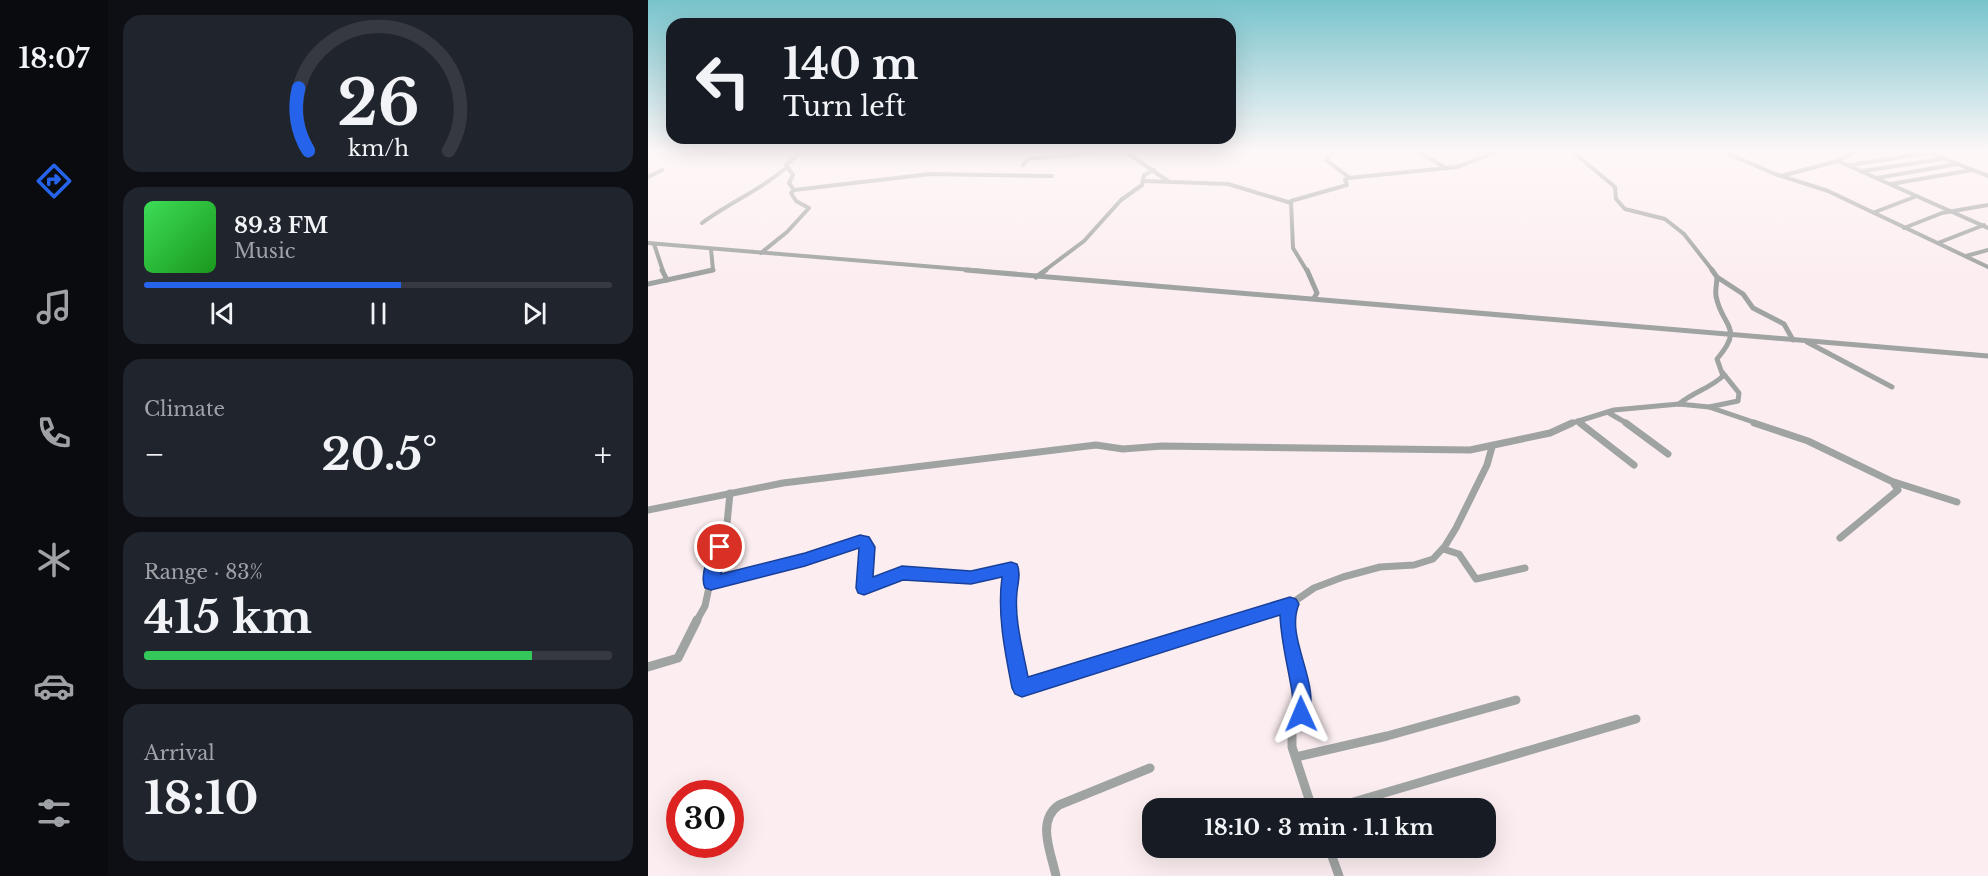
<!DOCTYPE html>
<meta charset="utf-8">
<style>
body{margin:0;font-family:"Libre Baskerville",serif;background:#20242c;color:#f1f3f6;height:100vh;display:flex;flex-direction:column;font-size:22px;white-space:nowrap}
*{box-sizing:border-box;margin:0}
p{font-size:20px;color:#9ea1a6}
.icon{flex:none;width:33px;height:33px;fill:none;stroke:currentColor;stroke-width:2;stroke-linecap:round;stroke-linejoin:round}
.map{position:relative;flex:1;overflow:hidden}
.panel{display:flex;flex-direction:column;gap:15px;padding:15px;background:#0d0f14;width:540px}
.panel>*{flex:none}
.top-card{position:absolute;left:18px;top:18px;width:570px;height:126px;border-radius:18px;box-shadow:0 6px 24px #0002;background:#171b24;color:#f1f3f6;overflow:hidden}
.speed{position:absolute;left:18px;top:780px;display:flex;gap:12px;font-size:30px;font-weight:700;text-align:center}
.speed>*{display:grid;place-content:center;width:78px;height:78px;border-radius:50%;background:#171b24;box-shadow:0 6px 24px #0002;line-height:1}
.speed .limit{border:9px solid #d22;background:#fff;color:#111}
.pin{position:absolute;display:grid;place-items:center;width:51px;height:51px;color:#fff;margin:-26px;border:3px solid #fff;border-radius:50%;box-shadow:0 2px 6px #0007}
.me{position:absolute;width:66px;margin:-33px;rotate:359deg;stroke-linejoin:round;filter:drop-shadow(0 0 4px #0008)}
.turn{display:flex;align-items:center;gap:21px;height:126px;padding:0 18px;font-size:27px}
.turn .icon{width:78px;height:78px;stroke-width:2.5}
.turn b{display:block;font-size:42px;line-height:51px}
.big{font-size:45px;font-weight:700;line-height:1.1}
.panel .tile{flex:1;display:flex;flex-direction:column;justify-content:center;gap:9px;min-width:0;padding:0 21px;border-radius:18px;background:#20242c}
.panel .dial{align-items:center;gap:0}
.dial svg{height:156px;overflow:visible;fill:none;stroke:#363941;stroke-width:7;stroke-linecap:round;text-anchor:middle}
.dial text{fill:#f1f3f6;stroke:none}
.song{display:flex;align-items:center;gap:18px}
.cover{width:72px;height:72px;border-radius:9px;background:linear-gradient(135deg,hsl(130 70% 55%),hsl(120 70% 35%))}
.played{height:6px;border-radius:3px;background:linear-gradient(90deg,#2563eb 55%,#363941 55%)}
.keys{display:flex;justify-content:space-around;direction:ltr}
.heat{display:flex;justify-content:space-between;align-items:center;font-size:33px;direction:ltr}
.charge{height:9px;border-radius:4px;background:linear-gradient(90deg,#34c759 83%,#363941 0)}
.trip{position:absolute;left:494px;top:798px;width:354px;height:60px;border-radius:18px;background:#171b24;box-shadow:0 6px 24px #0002;font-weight:700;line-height:60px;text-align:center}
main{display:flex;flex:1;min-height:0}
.tabs{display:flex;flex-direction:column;width:108px;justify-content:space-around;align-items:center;background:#090b0e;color:#9ea1a6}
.tabs .icon{width:42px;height:42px}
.tabs .selected{color:#2563eb}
.tabs b{font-size:27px;color:#f1f3f6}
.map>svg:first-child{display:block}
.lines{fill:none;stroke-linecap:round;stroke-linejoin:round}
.minor-far3{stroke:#9fa3a1;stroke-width:4}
.minor-far2{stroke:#9fa3a1;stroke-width:5}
.minor-far1{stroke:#9fa3a1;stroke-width:7}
.minor{stroke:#9fa3a1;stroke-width:9}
.route{fill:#2563eb;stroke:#184099;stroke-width:1.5}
</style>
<main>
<nav class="tabs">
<b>18:07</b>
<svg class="icon selected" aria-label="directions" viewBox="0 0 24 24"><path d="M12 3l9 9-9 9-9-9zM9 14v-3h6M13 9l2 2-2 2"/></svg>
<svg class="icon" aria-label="music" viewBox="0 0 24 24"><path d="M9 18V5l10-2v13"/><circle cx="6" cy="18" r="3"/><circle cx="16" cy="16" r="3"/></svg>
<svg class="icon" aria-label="phone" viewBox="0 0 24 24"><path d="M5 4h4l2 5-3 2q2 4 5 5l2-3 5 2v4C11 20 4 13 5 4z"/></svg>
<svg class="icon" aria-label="climate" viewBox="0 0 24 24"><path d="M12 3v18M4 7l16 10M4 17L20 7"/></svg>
<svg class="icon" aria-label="car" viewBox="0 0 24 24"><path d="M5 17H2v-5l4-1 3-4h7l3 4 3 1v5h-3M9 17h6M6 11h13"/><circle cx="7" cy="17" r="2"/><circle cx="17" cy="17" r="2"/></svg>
<svg class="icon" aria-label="filters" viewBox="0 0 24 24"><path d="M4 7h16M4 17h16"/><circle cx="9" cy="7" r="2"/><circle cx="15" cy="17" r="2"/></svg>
</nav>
<section class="panel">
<div class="tile dial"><svg viewBox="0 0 100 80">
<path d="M14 69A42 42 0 1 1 86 69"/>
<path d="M14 69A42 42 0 0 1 9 37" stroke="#2563eb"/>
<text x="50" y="56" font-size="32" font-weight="700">26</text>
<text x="50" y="72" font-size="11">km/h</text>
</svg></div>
<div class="tile">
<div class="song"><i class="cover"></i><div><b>89.3 FM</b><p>Music</p></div></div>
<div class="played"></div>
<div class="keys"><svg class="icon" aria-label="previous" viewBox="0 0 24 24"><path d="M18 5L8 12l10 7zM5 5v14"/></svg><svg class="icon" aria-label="pause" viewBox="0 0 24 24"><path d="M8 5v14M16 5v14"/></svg><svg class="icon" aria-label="next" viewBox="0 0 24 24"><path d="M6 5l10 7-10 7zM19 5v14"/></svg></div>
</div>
<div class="tile"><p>Climate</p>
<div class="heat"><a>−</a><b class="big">20.5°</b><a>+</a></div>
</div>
<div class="tile"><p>Range · 83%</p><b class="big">415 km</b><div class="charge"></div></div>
<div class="tile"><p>Arrival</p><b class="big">18:10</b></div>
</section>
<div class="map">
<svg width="1340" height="876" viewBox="0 0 1340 876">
<rect width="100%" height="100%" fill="#fceef0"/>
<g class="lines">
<g class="minor-far3">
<polyline points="478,152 520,181"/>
<polyline points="685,152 678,160 702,178"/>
<polyline points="771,152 796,167"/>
<polyline points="925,152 967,187 968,199 977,209 1017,219 1036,234 1065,271"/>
<polyline points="1076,152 1127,174 1180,191 1340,267"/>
<polyline points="1279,152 1340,176"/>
<polyline points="60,153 80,152"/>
<polyline points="416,156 449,152"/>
<polyline points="1190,161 1340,228"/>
<polyline points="375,165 380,159 414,156 416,152"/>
<polyline points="1202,165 1280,153"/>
<polyline points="1215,171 1294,159"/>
<polyline points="1133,176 1190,161 1206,152"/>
<polyline points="0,177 14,170"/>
<polyline points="1229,178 1309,164"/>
<polyline points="497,181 580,184 643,203"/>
<polyline points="1243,184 1324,170"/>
<polyline points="146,190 282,174 404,176"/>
<polyline points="1227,212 1269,196"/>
<path d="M 54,223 C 82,202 113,190 139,167"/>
<polyline points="1256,228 1294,213 1340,205"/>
<polyline points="0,243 336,271"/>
<polyline points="1290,243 1336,225"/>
<polyline points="6,244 15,271"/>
<polyline points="113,253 139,232 161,208 148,201 143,193 146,190 141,183 145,175 138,165 153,152"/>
<polyline points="1318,256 1340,250"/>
<polyline points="59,271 65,270 63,249"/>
<polyline points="396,271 436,241 473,200 494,185 496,175 506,170"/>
<polyline points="659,271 645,248 643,201 699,185 697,180 700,178 809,167 848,152"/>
</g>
<g class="minor-far2">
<polyline points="14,270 19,280"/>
<polyline points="318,270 1340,356"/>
<polyline points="659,270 669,293 666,298"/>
<polyline points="388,277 398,270"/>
<polyline points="1069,277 1095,294 1105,308 1136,324 1145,340"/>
<polyline points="0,284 65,270"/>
<polyline points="1159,342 1244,387"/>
<path d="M 1031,404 C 1047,391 1061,389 1075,376 L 1069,359 C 1097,326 1074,328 1068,296 C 1067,290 1069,283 1069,277 L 1064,270"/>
<polyline points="1061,407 1111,424"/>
<polyline points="961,413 980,424"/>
<polyline points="930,421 934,424"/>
<polyline points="921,424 966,410 1031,404 1061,407 1090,401 1091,393 1075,373"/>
</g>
<g class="minor-far1">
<polyline points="932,423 986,465"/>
<polyline points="978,423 1020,454"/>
<polyline points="1106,423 1160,441 1243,481 1309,502"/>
<polyline points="0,510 135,483 448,445 475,449 514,446 822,450 902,433 924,423"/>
<polyline points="1192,538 1250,490 1246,484"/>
<polyline points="795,549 811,554 828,579 877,568"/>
<polyline points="63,583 157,560 212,541 219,547 216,588 254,573 323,578 361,568 364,570 362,622"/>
<polyline points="48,622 57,606 68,555 79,524 82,493"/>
<polyline points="589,622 643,605"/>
<polyline points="639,622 644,603 666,588 695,577 732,567 766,565 785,559 797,546 808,528 839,465 844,447"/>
</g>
<g class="minor">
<polyline points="362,620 367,664 374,688 594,620"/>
<polyline points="639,620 642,643 655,696 644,729 644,747 664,808"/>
<polyline points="0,667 30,658 49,620"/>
<polyline points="648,757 739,736 868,700"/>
<polyline points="685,808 988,719"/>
<polyline points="681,848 691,876"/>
<path d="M 408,876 C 403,852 388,821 411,805 L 502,768"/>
</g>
</g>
<linearGradient id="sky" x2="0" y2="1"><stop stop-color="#78c4cc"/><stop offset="0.55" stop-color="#fef7f8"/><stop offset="1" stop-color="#fef7f8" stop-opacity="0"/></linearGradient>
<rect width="1340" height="275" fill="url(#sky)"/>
<path class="route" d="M 212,535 L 221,537 L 227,547 L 225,577 L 254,566 L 323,571 L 363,562 L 369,564 C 373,572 370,583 369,592 C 366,619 375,650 380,677 L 642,597 L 648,599 L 651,604 C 636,639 675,684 659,720 L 653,723 L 646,720 C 642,710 646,702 644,692 C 640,666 633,642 632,615 L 374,697 L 367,694 L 364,688 C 357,652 349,614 354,577 L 323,584 L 255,580 L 216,595 L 210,593 L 208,588 L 211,548 L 157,566 L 63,590 L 57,588 C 51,575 61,554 67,542 L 72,540 L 80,547 L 73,574 L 157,553 Z"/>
</svg>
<div class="speed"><div class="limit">30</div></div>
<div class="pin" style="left:72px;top:547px;background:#d93025"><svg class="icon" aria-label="arrive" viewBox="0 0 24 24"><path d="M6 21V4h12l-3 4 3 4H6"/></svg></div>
<svg class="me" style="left:653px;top:714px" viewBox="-20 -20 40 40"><path d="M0-17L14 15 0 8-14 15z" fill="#2563eb" stroke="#fff" stroke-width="4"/></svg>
<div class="trip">18:10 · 3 min · 1.1 km</div>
<div class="top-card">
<div class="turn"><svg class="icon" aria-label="left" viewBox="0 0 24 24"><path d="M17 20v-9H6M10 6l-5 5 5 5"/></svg><div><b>140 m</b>Turn left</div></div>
</div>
</div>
</main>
